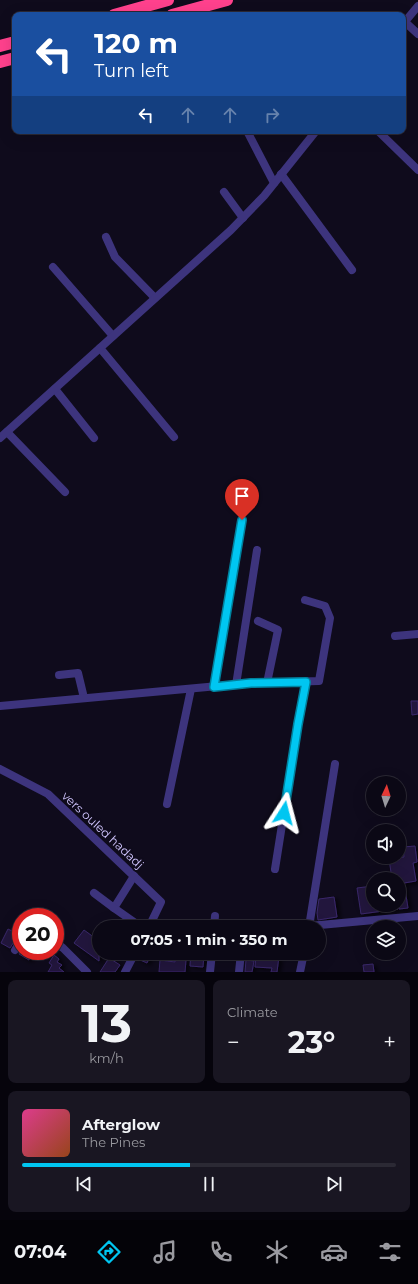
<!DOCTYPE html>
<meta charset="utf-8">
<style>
body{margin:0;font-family:Montserrat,sans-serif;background:#191622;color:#f1f3f6;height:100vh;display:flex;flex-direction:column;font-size:15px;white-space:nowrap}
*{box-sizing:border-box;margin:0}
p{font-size:13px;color:#9a9aa0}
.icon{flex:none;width:22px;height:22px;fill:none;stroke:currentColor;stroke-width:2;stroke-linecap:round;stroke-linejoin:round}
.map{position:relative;height:972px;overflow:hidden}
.sheet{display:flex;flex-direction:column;gap:8px;padding:8px;background:#06040c;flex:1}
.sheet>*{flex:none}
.banner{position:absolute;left:12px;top:12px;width:394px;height:122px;border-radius:8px;box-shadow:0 4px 16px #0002,0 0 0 1px #2b2934;background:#1a4fa0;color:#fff;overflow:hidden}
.needle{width:26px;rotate:4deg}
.controls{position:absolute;left:366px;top:776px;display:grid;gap:8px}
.controls a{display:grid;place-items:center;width:40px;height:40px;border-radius:50%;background:#0b0815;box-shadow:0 4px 16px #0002,0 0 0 1px #2b2934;font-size:20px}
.speed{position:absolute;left:12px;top:908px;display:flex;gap:8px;font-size:20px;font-weight:700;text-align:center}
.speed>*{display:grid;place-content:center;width:52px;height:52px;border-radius:50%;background:#0b0815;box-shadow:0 4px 16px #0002,0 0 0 1px #2b2934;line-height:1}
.speed .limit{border:6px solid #d22;background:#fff;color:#111}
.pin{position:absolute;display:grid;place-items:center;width:34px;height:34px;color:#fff;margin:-41px -17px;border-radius:50% 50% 50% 0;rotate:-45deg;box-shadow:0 0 4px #0007}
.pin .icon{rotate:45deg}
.me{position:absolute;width:44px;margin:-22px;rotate:9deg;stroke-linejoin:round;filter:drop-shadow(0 0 3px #0008)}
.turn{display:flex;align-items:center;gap:14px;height:84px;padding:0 16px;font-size:18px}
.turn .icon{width:52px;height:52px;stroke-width:2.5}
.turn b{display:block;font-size:28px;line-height:34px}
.lanes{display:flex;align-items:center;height:38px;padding:0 16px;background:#0003;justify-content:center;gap:20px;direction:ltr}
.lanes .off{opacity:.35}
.big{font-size:30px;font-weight:700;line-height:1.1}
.sheet .card{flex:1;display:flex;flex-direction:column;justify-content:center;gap:6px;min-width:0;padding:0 14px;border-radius:8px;background:#191622}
.sheet .dial{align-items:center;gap:0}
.dial b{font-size:52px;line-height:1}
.song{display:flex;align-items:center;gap:12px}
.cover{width:48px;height:48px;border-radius:6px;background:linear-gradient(135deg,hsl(330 70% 55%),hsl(20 70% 35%))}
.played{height:4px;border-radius:2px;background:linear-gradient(90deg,#00c6f1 45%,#2b2934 45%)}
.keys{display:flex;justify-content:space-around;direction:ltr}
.heat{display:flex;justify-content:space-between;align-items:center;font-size:22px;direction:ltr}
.sheet .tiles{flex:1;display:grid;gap:8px;grid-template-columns:1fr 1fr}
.card:last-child{grid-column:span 2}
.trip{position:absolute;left:92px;top:920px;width:234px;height:40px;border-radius:20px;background:#0b0815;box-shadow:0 4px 16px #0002,0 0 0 1px #2b2934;font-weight:700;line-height:40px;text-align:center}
.menu{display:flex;height:64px;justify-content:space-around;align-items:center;background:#040308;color:#9a9aa0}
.menu .icon{width:28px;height:28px}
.menu .on{color:#00c6f1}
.menu b{font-size:18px;color:#f1f3f6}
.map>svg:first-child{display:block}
.building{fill:#21163e;stroke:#3a286a;filter:url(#shadow)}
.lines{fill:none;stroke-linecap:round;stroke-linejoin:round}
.minor{stroke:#3d347d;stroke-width:8}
.highway{stroke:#ff418d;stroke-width:12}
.route-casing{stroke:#00819d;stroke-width:10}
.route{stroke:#00c6f1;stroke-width:7}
.labels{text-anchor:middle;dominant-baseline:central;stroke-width:4;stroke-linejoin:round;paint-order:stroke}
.street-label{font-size:12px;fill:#d1c6ff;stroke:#0f0b1c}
</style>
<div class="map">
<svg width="418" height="972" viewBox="0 0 418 972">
<defs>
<filter id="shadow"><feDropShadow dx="3.5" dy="2" stdDeviation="2" flood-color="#0009"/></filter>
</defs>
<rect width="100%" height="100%" fill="#0f0b1c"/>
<g class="building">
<polygon points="411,701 418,701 418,714 412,715"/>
<polygon points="415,846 417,862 413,863 416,881 404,883 408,908 399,909 399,879 392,879 389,859 404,857 403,847"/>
<polygon points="373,886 373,905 398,905 398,909 361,914 357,888"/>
<polygon points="334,897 337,917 318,920 317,913 319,899"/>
<polygon points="17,922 21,925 21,935 17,937 10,948 1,943 8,929 12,931"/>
<polygon points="84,930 99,941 99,961 74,943"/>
<polygon points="21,951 34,951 29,960 19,954"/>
<polygon points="141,953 150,956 147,963 138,959"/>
<polygon points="191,953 204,953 203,967 190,966"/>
<polygon points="54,955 59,959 57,962 62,965 59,968 64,972 48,972 52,965 49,963"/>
<polygon points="256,955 279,956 277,972 271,972 272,968 255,967"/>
<polygon points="109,958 120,965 115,972 100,972"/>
<polygon points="160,960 175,962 175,960 186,960 185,972 159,972"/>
<polygon points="246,960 254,961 252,972 245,972"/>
<polygon points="373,964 374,972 364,972 363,965"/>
</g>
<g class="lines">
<g class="minor">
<polyline points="201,7 209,15"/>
<polyline points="405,22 418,34"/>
<polyline points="403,24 418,6"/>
<polyline points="247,131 274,183"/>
<polyline points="378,131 418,170"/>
<polyline points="281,174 352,270"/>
<polyline points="224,192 243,218"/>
<polyline points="106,237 115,257 155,298"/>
<polyline points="53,267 113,336"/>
<polyline points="100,348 174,437"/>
<polyline points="55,389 94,438"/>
<polyline points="7,432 65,492"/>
<polyline points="0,438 231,230 264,196 316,131"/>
<polyline points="258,621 278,630 267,683"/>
<polyline points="395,636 418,634"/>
<polyline points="59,675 78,673 84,698"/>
<polyline points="236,685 257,550"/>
<polyline points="214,687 242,520"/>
<polyline points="0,706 251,683 319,681 330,618 325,606 305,600"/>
<polyline points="0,769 48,794 161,902 149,927"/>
<polyline points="167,804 191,689"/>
<polyline points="275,869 298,724 306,682"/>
<polyline points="134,876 114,908 141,927"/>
<polyline points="94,893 114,908"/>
<polyline points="309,926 418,916"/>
<polyline points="214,927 215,916"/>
<polyline points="309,927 335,764"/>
<polyline points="55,942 63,948 87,972"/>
<polyline points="15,950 21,940"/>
<polyline points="125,972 135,953"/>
<polyline points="210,972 212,953"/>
<polyline points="239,972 241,953"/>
<polyline points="300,972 304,953"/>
</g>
<g class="highway">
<polyline points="114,15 168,0"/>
<polyline points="172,15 227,0"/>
<polyline points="0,46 15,42"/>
<polyline points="0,62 15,58"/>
</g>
</g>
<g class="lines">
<g class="route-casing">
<polyline id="route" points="242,520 214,687 251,683 306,682 298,724 284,813"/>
</g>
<use href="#route" class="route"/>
</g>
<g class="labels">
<g class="street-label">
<text transform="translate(103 830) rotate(43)">vers ouled hadadj</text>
</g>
</g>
</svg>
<div class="controls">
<a><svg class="needle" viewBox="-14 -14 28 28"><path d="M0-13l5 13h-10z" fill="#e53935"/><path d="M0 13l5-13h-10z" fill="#9a9aa0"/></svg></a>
<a><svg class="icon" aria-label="sound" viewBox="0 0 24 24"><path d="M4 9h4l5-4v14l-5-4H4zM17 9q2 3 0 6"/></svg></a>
<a><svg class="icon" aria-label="search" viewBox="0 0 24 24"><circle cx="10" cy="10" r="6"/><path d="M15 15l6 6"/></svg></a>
<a><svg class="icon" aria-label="layers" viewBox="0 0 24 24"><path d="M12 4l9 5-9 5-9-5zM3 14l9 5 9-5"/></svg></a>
</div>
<div class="speed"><div class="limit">20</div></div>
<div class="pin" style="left:242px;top:520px;background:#d93025"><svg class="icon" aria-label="arrive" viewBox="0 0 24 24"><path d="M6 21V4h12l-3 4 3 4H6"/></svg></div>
<svg class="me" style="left:284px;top:813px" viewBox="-20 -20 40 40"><path d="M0-17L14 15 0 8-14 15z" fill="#00c6f1" stroke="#fff" stroke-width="4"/></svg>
<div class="trip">07:05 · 1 min · 350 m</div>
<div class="banner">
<div class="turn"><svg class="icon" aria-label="left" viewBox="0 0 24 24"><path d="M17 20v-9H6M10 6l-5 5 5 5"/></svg><div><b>120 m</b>Turn left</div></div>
<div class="lanes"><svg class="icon" aria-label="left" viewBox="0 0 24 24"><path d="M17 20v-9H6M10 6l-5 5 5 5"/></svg><svg class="icon off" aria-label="ahead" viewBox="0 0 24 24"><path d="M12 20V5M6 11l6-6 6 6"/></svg><svg class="icon off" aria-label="ahead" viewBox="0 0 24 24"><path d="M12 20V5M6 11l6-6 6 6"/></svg><svg class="icon off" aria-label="right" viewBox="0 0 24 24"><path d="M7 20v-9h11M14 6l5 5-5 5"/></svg></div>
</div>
</div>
<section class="sheet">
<div class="tiles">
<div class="card dial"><b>13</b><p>km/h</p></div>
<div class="card"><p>Climate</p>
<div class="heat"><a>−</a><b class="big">23°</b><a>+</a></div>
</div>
<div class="card">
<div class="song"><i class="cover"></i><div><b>Afterglow</b><p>The Pines</p></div></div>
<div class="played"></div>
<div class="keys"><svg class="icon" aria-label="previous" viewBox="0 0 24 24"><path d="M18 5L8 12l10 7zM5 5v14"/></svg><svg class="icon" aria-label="pause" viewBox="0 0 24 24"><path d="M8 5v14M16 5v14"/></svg><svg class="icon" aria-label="next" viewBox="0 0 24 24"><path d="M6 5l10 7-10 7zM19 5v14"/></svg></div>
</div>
</div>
</section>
<nav class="menu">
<b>07:04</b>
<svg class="icon on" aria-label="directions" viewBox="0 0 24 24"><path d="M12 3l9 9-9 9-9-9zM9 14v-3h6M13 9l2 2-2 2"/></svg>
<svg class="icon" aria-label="music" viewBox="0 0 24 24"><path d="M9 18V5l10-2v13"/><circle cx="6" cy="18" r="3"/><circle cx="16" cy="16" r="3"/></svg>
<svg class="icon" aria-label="phone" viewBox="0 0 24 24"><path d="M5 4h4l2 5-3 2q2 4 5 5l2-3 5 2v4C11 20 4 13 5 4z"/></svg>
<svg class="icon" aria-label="climate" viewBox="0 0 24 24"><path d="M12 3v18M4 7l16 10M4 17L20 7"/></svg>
<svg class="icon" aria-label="car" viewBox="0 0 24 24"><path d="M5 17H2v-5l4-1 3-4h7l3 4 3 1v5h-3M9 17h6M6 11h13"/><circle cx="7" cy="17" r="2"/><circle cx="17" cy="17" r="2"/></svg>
<svg class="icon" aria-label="filters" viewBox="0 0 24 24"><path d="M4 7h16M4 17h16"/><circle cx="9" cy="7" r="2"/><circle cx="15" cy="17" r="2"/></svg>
</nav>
